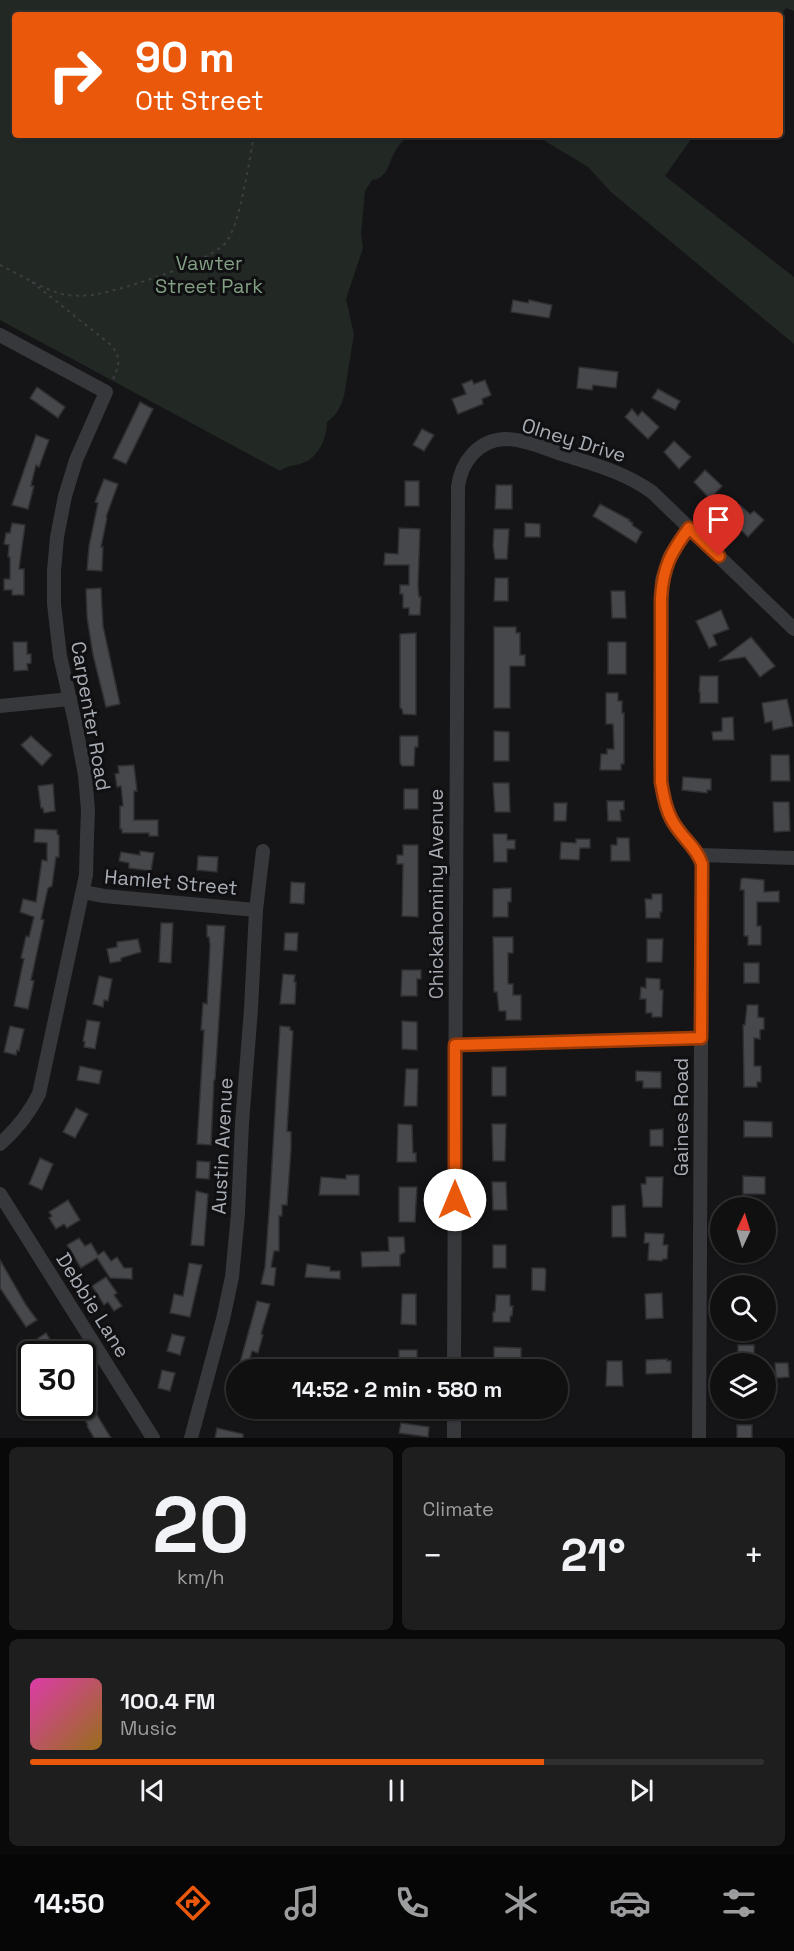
<!DOCTYPE html>
<meta charset="utf-8">
<style>
body{margin:0;font-family:"Space Grotesk",sans-serif;background:#1e1e1f;color:#f1f3f6;height:100vh;display:flex;flex-direction:column;font-size:22px;white-space:nowrap}
*{box-sizing:border-box;margin:0}
p{font-size:20px;color:#9c9d9f}
.icon{flex:none;width:33px;height:33px;fill:none;stroke:currentColor;stroke-width:2;stroke-linecap:round;stroke-linejoin:round}
.map{position:relative;height:1438px;overflow:hidden}
.details{display:flex;flex-direction:column;gap:9px;padding:9px;background:#090909;flex:1}
.details>*{flex:none}
.top-card{position:absolute;left:12px;top:12px;width:771px;height:126px;border-radius:6px;box-shadow:0 2px 4px #0004,0 0 0 2px #303031;background:#ea580c;color:#fff;overflow:hidden}
.needle{width:39px;rotate:4deg}
.controls{position:absolute;left:710px;top:1197px;display:grid;gap:12px}
.controls a{display:grid;place-items:center;width:66px;height:66px;border-radius:50%;background:#101011;box-shadow:0 2px 4px #0004,0 0 0 2px #303031;font-size:30px}
.speed{position:absolute;left:18px;top:1341px;display:flex;gap:12px;font-size:30px;font-weight:700;text-align:center}
.speed>*{display:grid;place-content:center;width:78px;height:78px;border-radius:50%;background:#101011;box-shadow:0 2px 4px #0004,0 0 0 2px #303031;line-height:1}
.speed .limit{border:3px solid #111;border-radius:9px;background:#fff;color:#111}
.pin{position:absolute;display:grid;place-items:center;width:51px;height:51px;color:#fff;margin:-62px -26px;border-radius:50% 50% 50% 0;rotate:-45deg;box-shadow:0 0 6px #0007}
.pin .icon{rotate:45deg}
.me{position:absolute;width:66px;margin:-33px;rotate:0deg;stroke-linejoin:round;filter:drop-shadow(0 0 4px #0008)}
.turn{display:flex;align-items:center;gap:21px;height:126px;padding:0 24px;font-size:27px}
.turn .icon{width:78px;height:78px;stroke-width:2.5}
.turn b{display:block;font-size:42px;line-height:51px}
.big{font-size:45px;font-weight:600;line-height:1.1}
.details .card{flex:1;display:flex;flex-direction:column;justify-content:center;gap:9px;min-width:0;padding:0 21px;border-radius:9px;background:#1e1e1f}
.details .dial{align-items:center;gap:0}
.dial b{font-size:78px;line-height:1}
.song{display:flex;align-items:center;gap:18px}
.cover{width:72px;height:72px;border-radius:9px;background:linear-gradient(135deg,hsl(320 70% 55%),hsl(40 70% 35%))}
.played{height:6px;border-radius:3px;background:linear-gradient(90deg,#ea580c 70%,#303031 70%)}
.keys{display:flex;justify-content:space-around;direction:ltr}
.heat{display:flex;justify-content:space-between;align-items:center;font-size:33px;direction:ltr}
.details .tiles{flex:1;display:grid;gap:9px;grid-template-columns:1fr 1fr}
.card:last-child{grid-column:span 2}
.trip{position:absolute;left:226px;top:1359px;width:342px;height:60px;border-radius:30px;background:#101011;box-shadow:0 2px 4px #0004,0 0 0 2px #303031;font-weight:600;line-height:60px;text-align:center}
.tab-bar{display:flex;height:96px;justify-content:space-around;align-items:center;background:#060607;color:#9c9d9f}
.tab-bar .icon{width:42px;height:42px}
.tab-bar .on{color:#ea580c}
.tab-bar b{font-size:27px;color:#f1f3f6}
.map>svg:first-child{display:block}
.green{fill:#222823}
.building{fill:#47484c;stroke:#303033;stroke-width:1.5}
.lines{fill:none;stroke-linecap:round;stroke-linejoin:round}
.path{stroke:#3d3e42;stroke-width:2;stroke-dasharray:3 4.5;stroke-linecap:butt}
.street{stroke:#37383b;stroke-width:14}
.route-casing{stroke:#983908;stroke-width:15}
.route{stroke:#ea580c;stroke-width:10}
.labels{text-anchor:middle;dominant-baseline:central;stroke-width:6;stroke-linejoin:round;paint-order:stroke}
.park-label{font-size:20px;fill:#829e83;stroke:#101012}
.street-label{font-size:20px;fill:#a9adb5;stroke:#101012}
</style>
<div class="map">
<svg width="794" height="1438" viewBox="0 0 794 1438">
<rect width="100%" height="100%" fill="#151517"/>
<g class="green">
<path d="M 0,0 L 794,0 L 794,11 L 786,8 L 780,16 L 15,15 L 15,135 L 410,135 C 405,139 399,144 396,150 C 388,162 389,178 372,180 L 365,191 L 361,234 L 363,248 L 346,299 L 354,334 L 344,396 C 341,407 336,416 327,422 C 327,437 319,457 303,463 C 294,466 288,465 280,471 L 0,320 Z"/>
<polygon points="535,135 694,135 665,176 794,277 794,344 611,192 588,167"/>
</g>
<g class="building">
<polygon points="513,300 528,303 529,300 552,305 549,318 511,312"/>
<polygon points="579,367 618,372 616,388 593,385 592,390 577,388"/>
<polygon points="472,380 474,384 485,380 491,395 482,399 483,404 458,414 452,399 466,394 462,384"/>
<polygon points="37,387 65,407 58,418 30,398"/>
<polygon points="658,389 680,401 675,410 652,398"/>
<polygon points="140,402 153,409 126,464 113,458"/>
<polygon points="632,409 638,416 642,411 659,427 648,439 625,417"/>
<polygon points="422,429 434,435 424,451 413,445"/>
<polygon points="36,435 49,440 39,467 36,465 32,481 31,486 34,486 28,509 12,505"/>
<polygon points="674,441 691,457 679,469 664,452"/>
<polygon points="705,470 722,486 710,499 694,482"/>
<polygon points="104,479 118,484 106,517 107,518 101,547 103,547 102,571 87,570 89,546 98,503 95,502"/>
<rect x="405" y="481" width="14" height="25"/>
<polygon points="496,485 512,485 512,509 495,509"/>
<polygon points="600,504 630,520 629,521 633,523 632,525 642,532 636,543 593,516"/>
<polygon points="740,505 750,514 754,511 764,520 748,537 728,517"/>
<polygon points="12,523 25,525 19,569 24,569 24,595 12,595 12,590 4,590 4,579 10,579 10,557 8,557 9,545 4,544 6,533 10,533"/>
<polygon points="525,523 540,524 540,537 525,537"/>
<polygon points="399,528 420,529 418,586 419,597 421,597 420,615 409,615 409,608 403,608 403,594 400,594 400,585 409,585 409,565 384,565 385,553 398,554"/>
<polygon points="494,529 509,529 507,559 495,559 493,546"/>
<polygon points="495,578 508,578 508,601 494,601"/>
<polygon points="101,588 103,626 120,704 106,707 93,655 87,617 86,589"/>
<polygon points="611,591 625,591 626,618 612,618"/>
<polygon points="721,610 729,629 713,635 717,645 709,648 696,621"/>
<polygon points="494,627 516,627 516,633 520,633 520,655 525,655 525,666 510,666 510,708 494,708"/>
<polygon points="416,633 416,715 403,714 402,709 400,708 400,634"/>
<polygon points="751,637 775,666 760,677 745,657 719,661"/>
<polygon points="13,642 27,642 27,654 31,654 31,663 27,664 28,670 14,671"/>
<rect x="608" y="642" width="18" height="32"/>
<polygon points="700,676 718,676 718,703 700,703 700,692 699,692"/>
<polygon points="606,693 618,693 618,701 622,701 622,713 624,713 624,764 621,764 621,770 600,770 601,754 607,754 607,749 614,749 613,724 606,724"/>
<polygon points="787,699 793,726 773,730 772,721 765,723 762,703"/>
<polygon points="733,717 734,740 713,740 712,732 722,731 722,718"/>
<polygon points="494,731 509,732 509,761 494,761"/>
<polygon points="31,736 52,755 42,766 21,745"/>
<polygon points="400,736 418,736 418,747 415,747 414,766 402,766 400,763"/>
<polygon points="771,755 789,755 790,781 771,781"/>
<polygon points="134,765 137,791 134,791 134,820 158,820 158,836 149,836 149,833 122,833 122,829 120,829 120,806 123,806 121,786 117,787 115,774 119,773 118,766"/>
<polygon points="683,777 711,779 711,790 707,790 707,793 682,790"/>
<polygon points="493,783 509,783 510,812 495,812"/>
<polygon points="53,784 55,811 44,813 43,808 41,808 38,786"/>
<rect x="404" y="789" width="14" height="20"/>
<polygon points="607,801 624,801 624,810 620,810 621,821 608,821"/>
<polygon points="773,802 789,802 790,831 774,832"/>
<polygon points="554,803 567,803 566,821 554,821"/>
<polygon points="35,829 57,830 57,834 59,835 59,857 56,857 52,886 48,888 41,919 44,920 31,980 34,981 28,1009 14,1006 23,963 24,959 21,958 26,936 29,937 34,917 20,912 23,899 36,902 42,860 47,861 47,843 34,842"/>
<polygon points="493,834 507,834 507,840 515,840 515,849 507,849 507,862 494,862"/>
<polygon points="617,838 629,838 630,861 611,861 611,845 617,845"/>
<polygon points="576,839 590,839 590,848 580,848 579,860 560,859 561,842 576,843"/>
<polygon points="403,845 418,845 418,917 402,916 403,864 397,864 397,855 403,855"/>
<polygon points="140,851 154,853 151,871 129,868 129,863 119,861 121,852 140,855"/>
<polygon points="198,856 218,857 217,872 197,870"/>
<polygon points="744,878 764,880 764,892 779,891 779,902 757,902 757,926 761,926 761,945 748,945 748,936 744,936 744,890 740,890 741,879"/>
<polygon points="291,882 305,883 304,904 290,903"/>
<polygon points="511,888 511,902 508,902 508,917 493,917 493,889"/>
<polygon points="652,894 662,894 662,912 660,912 660,918 646,918 645,899 652,899"/>
<polygon points="161,923 173,923 171,963 159,962"/>
<polygon points="207,925 225,926 215,1080 214,1080 211,1145 197,1144 204,1030 201,1030 203,1003 207,1004 210,946 209,937 207,937"/>
<polygon points="285,933 298,933 297,951 284,950"/>
<polygon points="493,937 513,937 513,953 508,953 508,984 513,984 513,995 521,995 521,1020 506,1020 506,1011 499,1011 497,992 494,992"/>
<polygon points="138,939 141,952 121,958 121,961 110,963 107,949 117,947 117,942"/>
<polygon points="647,939 663,939 662,962 647,962"/>
<rect x="744" y="963" width="15" height="20"/>
<polygon points="402,970 421,970 421,979 417,979 417,996 401,996"/>
<polygon points="283,974 295,975 294,982 296,982 295,1004 280,1004"/>
<polygon points="99,976 112,979 108,1001 104,1000 103,1007 93,1004"/>
<polygon points="646,978 660,979 660,990 663,990 662,1017 652,1017 652,1013 646,1013 646,999 640,999 641,987 646,988"/>
<polygon points="747,1005 758,1005 758,1017 764,1018 764,1029 760,1030 760,1039 754,1038 754,1066 761,1066 761,1082 757,1082 757,1087 744,1087 743,1025 745,1025"/>
<polygon points="87,1020 100,1022 95,1049 84,1047 85,1042 83,1041"/>
<polygon points="402,1021 417,1022 417,1050 402,1049"/>
<polygon points="10,1026 24,1029 19,1051 17,1050 16,1055 4,1052"/>
<polygon points="280,1026 290,1027 290,1030 293,1031 287,1131 291,1132 291,1149 287,1205 282,1205 282,1216 279,1216 279,1251 274,1251 271,1267 276,1268 274,1286 261,1284 265,1267 270,1198"/>
<polygon points="80,1066 102,1071 99,1084 77,1080"/>
<rect x="492" y="1067" width="14" height="29"/>
<polygon points="406,1069 418,1069 417,1106 404,1106"/>
<polygon points="636,1071 661,1072 661,1088 643,1088 643,1081 636,1081"/>
<polygon points="76,1108 88,1114 75,1138 63,1132"/>
<polygon points="744,1121 772,1122 772,1137 744,1137"/>
<polygon points="398,1124 412,1125 413,1153 416,1153 416,1162 397,1162"/>
<polygon points="492,1124 506,1124 505,1161 493,1161"/>
<polygon points="663,1129 663,1146 650,1146 650,1130"/>
<polygon points="40,1158 53,1164 42,1190 29,1184"/>
<polygon points="197,1161 210,1162 209,1179 196,1178"/>
<polygon points="346,1175 359,1175 359,1195 319,1195 321,1177 346,1179"/>
<polygon points="743,1176 765,1177 765,1194 743,1194"/>
<polygon points="646,1177 663,1177 662,1207 643,1207 641,1184 646,1184"/>
<polygon points="492,1182 506,1182 507,1210 493,1210"/>
<polygon points="399,1187 417,1187 415,1222 399,1222"/>
<polygon points="196,1191 208,1194 204,1246 191,1245"/>
<polygon points="68,1200 80,1220 67,1228 64,1224 56,1229 49,1218 52,1216 49,1212"/>
<polygon points="625,1205 626,1237 612,1237 612,1206"/>
<polygon points="645,1233 664,1234 663,1245 668,1245 667,1259 663,1259 662,1261 648,1260 649,1243 644,1243"/>
<polygon points="388,1237 404,1237 405,1252 400,1255 400,1266 362,1267 361,1252 389,1251"/>
<polygon points="79,1238 85,1246 91,1243 98,1255 104,1251 111,1261 117,1257 124,1268 132,1268 132,1279 110,1278 97,1258 81,1268 67,1245"/>
<rect x="493" y="1245" width="13" height="23"/>
<polygon points="0,1260 26,1305 37,1320 26,1327 0,1288"/>
<polygon points="189,1263 202,1265 190,1317 170,1313 174,1294 183,1296"/>
<polygon points="307,1264 330,1267 330,1271 340,1271 340,1279 305,1277"/>
<polygon points="532,1268 544,1268 546,1270 545,1291 532,1290"/>
<polygon points="106,1277 117,1293 114,1295 122,1306 114,1311 108,1302 104,1305 92,1286"/>
<polygon points="662,1293 663,1318 646,1319 645,1294"/>
<polygon points="402,1294 416,1294 416,1325 401,1324"/>
<polygon points="496,1295 510,1295 510,1306 513,1306 512,1316 510,1316 510,1322 493,1322 493,1312 495,1312"/>
<polygon points="257,1301 270,1304 261,1334 263,1335 258,1353 252,1351 247,1370 238,1370"/>
<polygon points="46,1333 57,1350 50,1354 42,1354 34,1341"/>
<polygon points="172,1334 185,1337 180,1355 167,1351"/>
<rect x="738" y="1345" width="16" height="19"/>
<polygon points="494,1347 521,1348 521,1368 494,1370"/>
<rect x="399" y="1350" width="18" height="20"/>
<polygon points="667,1359 667,1361 671,1361 671,1373 646,1374 646,1360"/>
<polygon points="607,1361 622,1361 623,1386 606,1386"/>
<polygon points="775,1363 788,1363 789,1377 776,1378"/>
<polygon points="162,1370 175,1373 170,1391 158,1388"/>
<polygon points="82,1388 92,1407 111,1438 94,1438 87,1426 88,1425 77,1406 82,1406"/>
<polygon points="401,1423 429,1427 428,1437 399,1433"/>
<rect x="737" y="1425" width="15" height="13"/>
<polygon points="217,1428 243,1434 243,1438 215,1438"/>
</g>
<g class="lines">
<g class="path">
<path d="M 0,265 C 21,275 43,290 66,295 C 77,296 88,296 98,294 C 124,289 214,261 227,241 C 241,220 249,161 254,135"/>
<path d="M 32,282 L 111,345 C 122,358 119,367 112,381"/>
</g>
<g class="street">
<path d="M 0,335 L 106,392 L 76,460 L 65,496 L 57,537 L 54,571 L 54,604 L 60,656 L 75,722 L 85,775 L 88,810 L 87,837 L 86,875 L 39,1094 C 29,1114 17,1129 0,1144"/>
<path d="M 689,528 L 670,556 L 662,580 L 660,755 C 661,780 661,807 677,829 C 687,841 697,849 702,864 L 699,1438"/>
<polyline points="0,706 70,699"/>
<polyline points="699,855 794,858"/>
<polyline points="83,892 104,896 256,910"/>
<polyline points="455,1045 701,1038"/>
<polyline points="0,1194 153,1438"/>
<path d="M 454,1370 L 458,487 C 461,462 478,440 505,439 C 525,439 548,450 568,456 C 599,466 625,473 652,492 L 794,629"/>
<polyline points="191,1438 223,1319 232,1277 238,1214 242,1123 251,1009 256,910 263,851"/>
<polyline points="454,1438 454,1408"/>
</g>
</g>
<g class="lines">
<g class="route-casing">
<path id="route" d="M 455,1200 L 455,1045 L 701,1038 L 702,864 C 697,849 686,841 677,828 C 667,815 664,799 661,782 L 661,598 C 663,567 671,552 689,528 L 719,556"/>
</g>
<use href="#route" class="route"/>
</g>
<g class="labels">
<g class="park-label">
<text x="209" y="263">Vawter<tspan x="209" dy="23">Street Park</tspan></text>
</g>
<g class="street-label">
<text transform="translate(574 440) rotate(17)">Olney Drive</text>
<text transform="translate(91 716) rotate(80)">Carpenter Road</text>
<text transform="translate(171 882) rotate(5)">Hamlet Street</text>
<text transform="translate(436 894) rotate(-90)">Chickahominy Avenue</text>
<text transform="translate(681 1117) rotate(-90)">Gaines Road</text>
<text transform="translate(222 1146) rotate(-87)">Austin Avenue</text>
<text transform="translate(93 1305) rotate(58)">Debbie Lane</text>
</g>
</g>
</svg>
<div class="controls">
<a><svg class="needle" viewBox="-14 -14 28 28"><path d="M0-13l5 13h-10z" fill="#e53935"/><path d="M0 13l5-13h-10z" fill="#9c9d9f"/></svg></a>
<a><svg class="icon" aria-label="search" viewBox="0 0 24 24"><circle cx="10" cy="10" r="6"/><path d="M15 15l6 6"/></svg></a>
<a><svg class="icon" aria-label="layers" viewBox="0 0 24 24"><path d="M12 4l9 5-9 5-9-5zM3 14l9 5 9-5"/></svg></a>
</div>
<div class="speed"><div class="limit">30</div></div>
<div class="pin" style="left:719px;top:556px;background:#d93025"><svg class="icon" aria-label="arrive" viewBox="0 0 24 24"><path d="M6 21V4h12l-3 4 3 4H6"/></svg></div>
<svg class="me" style="left:455px;top:1200px" viewBox="-20 -20 40 40"><circle r="19" fill="#fff"/><path d="M0-13L10 11 0 6-10 11z" fill="#ea580c"/></svg>
<div class="trip">14:52 · 2 min · 580 m</div>
<div class="top-card">
<div class="turn"><svg class="icon" aria-label="right" viewBox="0 0 24 24"><path d="M7 20v-9h11M14 6l5 5-5 5"/></svg><div><b>90 m</b>Ott Street</div></div>
</div>
</div>
<section class="details">
<div class="tiles">
<div class="card dial"><b>20</b><p>km/h</p></div>
<div class="card"><p>Climate</p>
<div class="heat"><a>−</a><b class="big">21°</b><a>+</a></div>
</div>
<div class="card">
<div class="song"><i class="cover"></i><div><b>100.4 FM</b><p>Music</p></div></div>
<div class="played"></div>
<div class="keys"><svg class="icon" aria-label="previous" viewBox="0 0 24 24"><path d="M18 5L8 12l10 7zM5 5v14"/></svg><svg class="icon" aria-label="pause" viewBox="0 0 24 24"><path d="M8 5v14M16 5v14"/></svg><svg class="icon" aria-label="next" viewBox="0 0 24 24"><path d="M6 5l10 7-10 7zM19 5v14"/></svg></div>
</div>
</div>
</section>
<nav class="tab-bar">
<b>14:50</b>
<svg class="icon on" aria-label="directions" viewBox="0 0 24 24"><path d="M12 3l9 9-9 9-9-9zM9 14v-3h6M13 9l2 2-2 2"/></svg>
<svg class="icon" aria-label="music" viewBox="0 0 24 24"><path d="M9 18V5l10-2v13"/><circle cx="6" cy="18" r="3"/><circle cx="16" cy="16" r="3"/></svg>
<svg class="icon" aria-label="phone" viewBox="0 0 24 24"><path d="M5 4h4l2 5-3 2q2 4 5 5l2-3 5 2v4C11 20 4 13 5 4z"/></svg>
<svg class="icon" aria-label="climate" viewBox="0 0 24 24"><path d="M12 3v18M4 7l16 10M4 17L20 7"/></svg>
<svg class="icon" aria-label="car" viewBox="0 0 24 24"><path d="M5 17H2v-5l4-1 3-4h7l3 4 3 1v5h-3M9 17h6M6 11h13"/><circle cx="7" cy="17" r="2"/><circle cx="17" cy="17" r="2"/></svg>
<svg class="icon" aria-label="filters" viewBox="0 0 24 24"><path d="M4 7h16M4 17h16"/><circle cx="9" cy="7" r="2"/><circle cx="15" cy="17" r="2"/></svg>
</nav>
